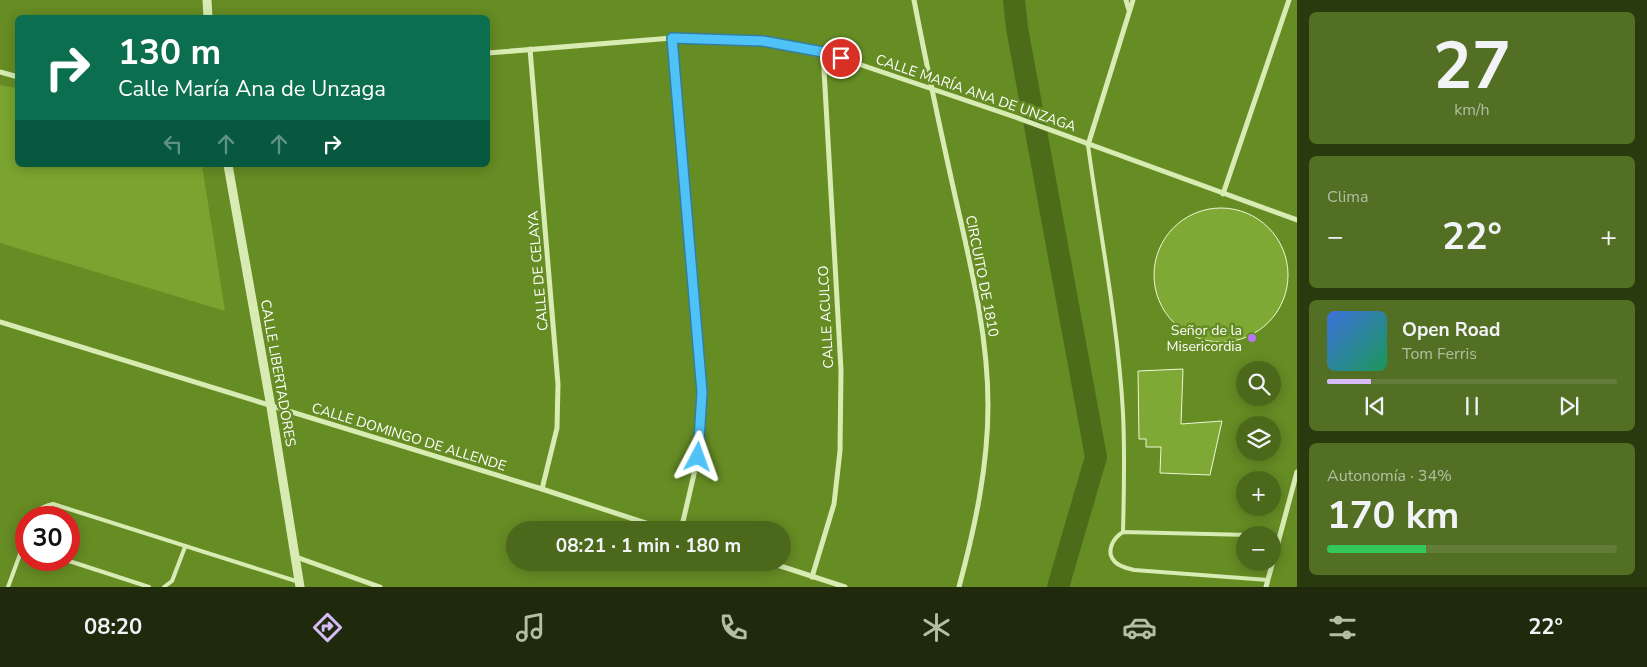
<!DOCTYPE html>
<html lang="es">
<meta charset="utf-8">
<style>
body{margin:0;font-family:"Nunito Sans",sans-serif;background:#536f24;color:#f1f3f6;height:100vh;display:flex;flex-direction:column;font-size:19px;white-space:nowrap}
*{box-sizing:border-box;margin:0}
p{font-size:16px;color:#b2bfa3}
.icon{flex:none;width:28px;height:28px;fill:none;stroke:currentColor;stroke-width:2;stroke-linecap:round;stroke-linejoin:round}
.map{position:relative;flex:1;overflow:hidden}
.sheet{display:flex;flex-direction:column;gap:12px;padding:12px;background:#2a3a0f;width:350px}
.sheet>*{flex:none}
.top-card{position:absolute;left:15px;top:15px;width:475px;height:152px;border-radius:8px;box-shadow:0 2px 12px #0003;background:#0b6e4f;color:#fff;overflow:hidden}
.controls{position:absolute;left:1236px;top:361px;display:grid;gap:10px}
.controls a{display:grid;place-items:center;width:45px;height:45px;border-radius:50%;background:#4c691b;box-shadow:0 2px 12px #0003;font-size:25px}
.speed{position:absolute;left:15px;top:506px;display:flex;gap:10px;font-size:25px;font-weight:700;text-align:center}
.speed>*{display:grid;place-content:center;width:65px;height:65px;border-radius:50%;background:#4c691b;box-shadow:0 2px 12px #0003;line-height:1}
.speed .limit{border:8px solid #d22;background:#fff;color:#111}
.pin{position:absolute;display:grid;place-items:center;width:42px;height:42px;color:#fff;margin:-21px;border:2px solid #fff;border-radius:50%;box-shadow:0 1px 5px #0007}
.me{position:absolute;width:55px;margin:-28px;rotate:4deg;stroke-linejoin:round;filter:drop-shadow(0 0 4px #0008)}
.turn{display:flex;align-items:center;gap:18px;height:105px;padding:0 20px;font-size:22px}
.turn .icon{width:65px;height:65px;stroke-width:2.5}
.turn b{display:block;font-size:35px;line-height:42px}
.lanes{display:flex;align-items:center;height:48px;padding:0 20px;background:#0003;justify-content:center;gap:25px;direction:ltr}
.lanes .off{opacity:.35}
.big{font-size:38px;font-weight:700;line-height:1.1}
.sheet .widget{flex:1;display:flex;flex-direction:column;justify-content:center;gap:8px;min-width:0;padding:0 18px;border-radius:8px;background:#536f24}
.sheet .dial{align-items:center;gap:0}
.dial b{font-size:65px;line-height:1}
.song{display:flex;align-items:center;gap:15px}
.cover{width:60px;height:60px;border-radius:8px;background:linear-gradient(135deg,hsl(220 70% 55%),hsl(150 70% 35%))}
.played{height:5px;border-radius:2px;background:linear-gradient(90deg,#d7bbf6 15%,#637c3a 15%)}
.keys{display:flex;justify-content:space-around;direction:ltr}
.heat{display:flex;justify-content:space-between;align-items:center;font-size:28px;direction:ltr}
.charge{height:8px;border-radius:4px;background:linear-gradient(90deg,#34c759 34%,#637c3a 0)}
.trip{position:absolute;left:506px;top:521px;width:285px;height:50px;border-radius:25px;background:#4c691b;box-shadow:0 2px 12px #0003;font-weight:700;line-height:50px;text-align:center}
.tab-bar{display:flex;height:80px;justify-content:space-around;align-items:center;background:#1e2a0b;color:#b2bfa3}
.tab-bar .icon{width:35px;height:35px}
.tab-bar .current{color:#d7bbf6}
.tab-bar b{font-size:22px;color:#f1f3f6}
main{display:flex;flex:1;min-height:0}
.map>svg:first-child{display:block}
.green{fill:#7aa42f}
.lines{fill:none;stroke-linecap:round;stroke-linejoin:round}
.canal{stroke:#4d6c1a;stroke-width:22}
.building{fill:#7fa935;stroke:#edf8d8}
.service{stroke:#d7ebb3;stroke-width:4}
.minor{stroke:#d7ebb3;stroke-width:5}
.tertiary{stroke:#d7ebb3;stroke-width:9}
.route-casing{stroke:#337fa1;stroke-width:12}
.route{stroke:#4fc3f7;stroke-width:9}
.poi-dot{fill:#b877f5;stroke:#668c24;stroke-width:2}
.labels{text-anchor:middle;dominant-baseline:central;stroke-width:5;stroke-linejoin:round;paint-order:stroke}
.street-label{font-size:14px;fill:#fff;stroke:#668c24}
.poi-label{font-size:14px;fill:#fff;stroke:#668c24;text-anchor:end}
</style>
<main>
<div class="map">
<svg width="1297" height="587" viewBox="0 0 1297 587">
<rect width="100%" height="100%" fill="#668c24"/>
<polygon class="green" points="0,85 17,88 18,165 202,165 225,311 0,243"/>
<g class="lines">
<polyline class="canal" points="1014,0 1017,28 1096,457 1058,587"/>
</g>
<g class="building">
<circle cx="1221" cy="275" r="67"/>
<polygon points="1183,369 1181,424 1222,421 1210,475 1160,473 1161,447 1146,447 1146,439 1139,439 1138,371"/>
</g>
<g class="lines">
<g class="service">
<path d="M 1088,145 C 1100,234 1118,323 1123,413 C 1125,453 1124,492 1123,532"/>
<path d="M 34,518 C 37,509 44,506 53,504 L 299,582"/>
<path d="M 1250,535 L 1123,532 C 1113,538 1105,552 1115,562 C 1120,567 1127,568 1134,570 L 1268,580"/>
<polyline points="66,560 149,587"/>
<polyline points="8,587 26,538"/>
<polyline points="164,587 172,581 185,547"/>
</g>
<g class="minor">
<path d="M 914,0 C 927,67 941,133 956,200 C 971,267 988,335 988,405 C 988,467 975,527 959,587"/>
<polyline points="1126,0 1129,10"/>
<polyline points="672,38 702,392 698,457 681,530"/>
<polyline points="530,49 558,384 557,428 542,489"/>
<polyline points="488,53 672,38 763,41 823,52 1015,117 1297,220"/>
<polyline points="0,72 18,77"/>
<polyline points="1088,145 1133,0"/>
<polyline points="1223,194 1289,0"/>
<polyline points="0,322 542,489 667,530"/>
<polyline points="296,557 380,587"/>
<polyline points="768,562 845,587"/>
<polyline points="812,577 834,504 840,451 841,370 823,52"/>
<polyline points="1266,587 1297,472"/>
</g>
<g class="tertiary">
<polyline points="207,0 208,18"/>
<polyline points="228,165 271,407 300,587"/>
</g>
</g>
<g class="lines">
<g class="route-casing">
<polyline id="route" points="698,457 702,392 672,38 763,41 823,52 841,58"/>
</g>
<use href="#route" class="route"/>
</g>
<circle class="poi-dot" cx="1252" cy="338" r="5"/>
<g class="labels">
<g class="street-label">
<text transform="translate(976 93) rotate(19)">CALLE MARÍA ANA DE UNZAGA</text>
<text transform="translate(538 271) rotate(-95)">CALLE DE CELAYA</text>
<text transform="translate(982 276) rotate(79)">CIRCUITO DE 1810</text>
<text transform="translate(826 317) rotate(-93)">CALLE ACULCO</text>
<text transform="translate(278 373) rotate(80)">CALLE LIBERTADORES</text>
<text transform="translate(409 437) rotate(17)">CALLE DOMINGO DE ALLENDE</text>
</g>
<g class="poi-label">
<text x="1242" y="330">Señor de la<tspan x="1242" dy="16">Misericordia</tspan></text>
</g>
</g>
</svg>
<div class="controls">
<a><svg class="icon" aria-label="search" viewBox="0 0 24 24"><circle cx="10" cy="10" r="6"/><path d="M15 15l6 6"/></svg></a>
<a><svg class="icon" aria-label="layers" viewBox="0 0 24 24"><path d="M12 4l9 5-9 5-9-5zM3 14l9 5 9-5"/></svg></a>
<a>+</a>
<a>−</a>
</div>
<div class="speed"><div class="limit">30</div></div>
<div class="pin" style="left:841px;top:58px;background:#d93025"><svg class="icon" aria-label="arrive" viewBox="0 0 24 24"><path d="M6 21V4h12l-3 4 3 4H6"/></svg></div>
<svg class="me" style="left:698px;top:457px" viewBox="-20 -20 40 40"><path d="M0-17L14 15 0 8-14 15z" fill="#4fc3f7" stroke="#fff" stroke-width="4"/></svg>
<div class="trip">08:21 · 1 min · 180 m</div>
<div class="top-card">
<div class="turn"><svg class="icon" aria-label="right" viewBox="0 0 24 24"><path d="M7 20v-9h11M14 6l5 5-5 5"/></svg><div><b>130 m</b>Calle María Ana de Unzaga</div></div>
<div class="lanes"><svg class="icon off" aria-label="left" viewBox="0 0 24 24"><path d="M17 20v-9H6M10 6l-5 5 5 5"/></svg><svg class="icon off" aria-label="ahead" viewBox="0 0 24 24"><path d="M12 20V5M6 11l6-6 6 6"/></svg><svg class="icon off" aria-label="ahead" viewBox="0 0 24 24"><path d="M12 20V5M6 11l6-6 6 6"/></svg><svg class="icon" aria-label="right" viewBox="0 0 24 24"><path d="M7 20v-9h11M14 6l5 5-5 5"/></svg></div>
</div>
</div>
<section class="sheet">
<div class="widget dial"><b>27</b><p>km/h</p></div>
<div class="widget"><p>Clima</p>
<div class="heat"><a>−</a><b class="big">22°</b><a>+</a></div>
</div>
<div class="widget">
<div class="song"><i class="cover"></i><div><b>Open Road</b><p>Tom Ferris</p></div></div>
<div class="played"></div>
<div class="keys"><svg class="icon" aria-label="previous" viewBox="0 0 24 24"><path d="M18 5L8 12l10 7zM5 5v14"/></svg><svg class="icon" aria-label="pause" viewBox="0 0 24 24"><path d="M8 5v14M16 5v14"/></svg><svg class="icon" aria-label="next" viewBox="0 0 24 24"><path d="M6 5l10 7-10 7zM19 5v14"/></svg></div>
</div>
<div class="widget"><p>Autonomía · 34%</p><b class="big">170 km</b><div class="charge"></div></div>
</section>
</main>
<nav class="tab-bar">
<b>08:20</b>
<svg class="icon current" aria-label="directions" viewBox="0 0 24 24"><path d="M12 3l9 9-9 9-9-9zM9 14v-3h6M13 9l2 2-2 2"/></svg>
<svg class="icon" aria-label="music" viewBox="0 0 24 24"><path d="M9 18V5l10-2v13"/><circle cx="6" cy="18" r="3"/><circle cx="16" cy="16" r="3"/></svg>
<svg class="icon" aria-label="phone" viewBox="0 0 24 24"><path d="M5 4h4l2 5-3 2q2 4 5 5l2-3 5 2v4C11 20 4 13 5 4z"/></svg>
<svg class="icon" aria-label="climate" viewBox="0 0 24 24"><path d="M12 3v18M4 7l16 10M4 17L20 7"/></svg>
<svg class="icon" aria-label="car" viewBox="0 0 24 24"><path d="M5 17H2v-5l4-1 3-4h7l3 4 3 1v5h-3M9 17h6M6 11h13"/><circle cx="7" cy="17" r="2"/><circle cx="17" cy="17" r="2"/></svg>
<svg class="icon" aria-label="filters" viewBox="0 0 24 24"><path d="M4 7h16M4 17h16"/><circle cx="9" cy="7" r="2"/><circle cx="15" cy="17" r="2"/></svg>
<b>22°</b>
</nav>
